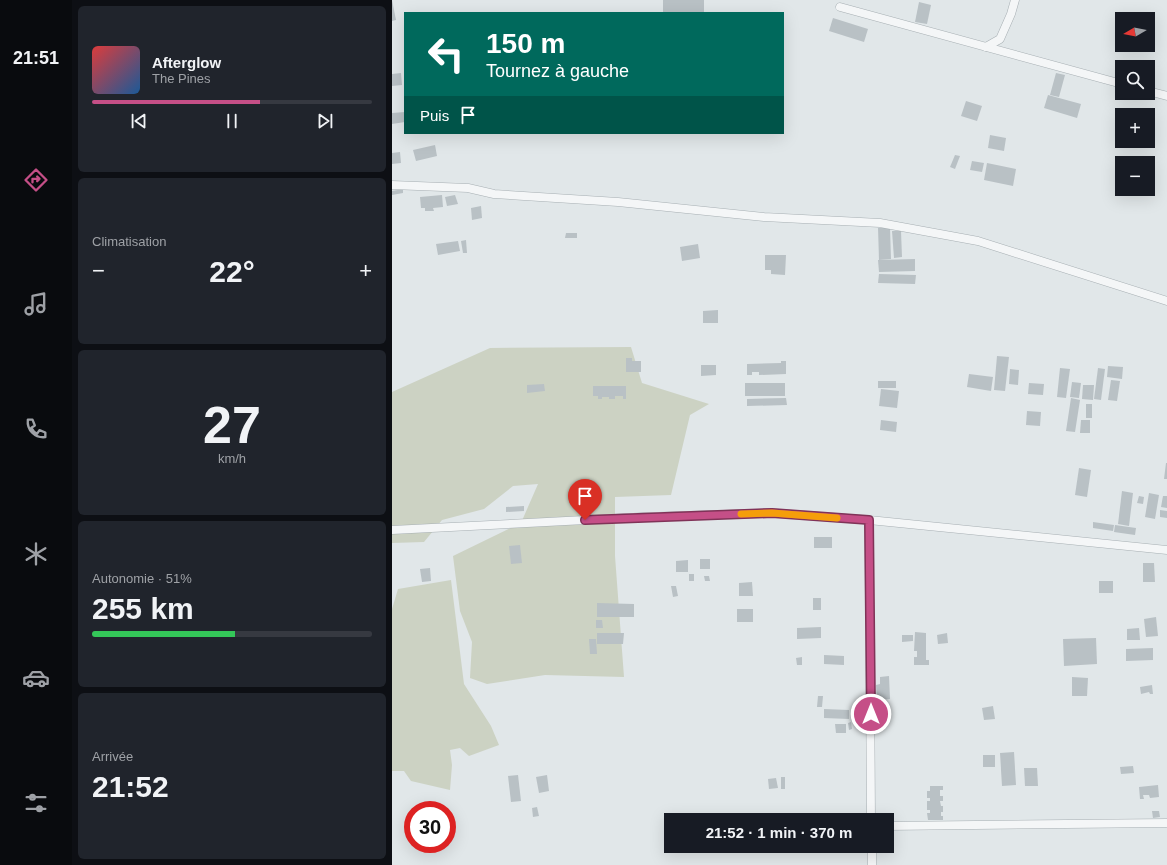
<!DOCTYPE html>
<html lang="fr">
<meta charset="utf-8">
<style>
body{margin:0;font-family:Arial,sans-serif;background:#20242c;color:#f1f3f6;height:100vh;display:flex;flex-direction:column;font-size:15px;white-space:nowrap}
*{box-sizing:border-box;margin:0}
p{font-size:13px;color:#9ea1a6}
.icon{flex:none;width:22px;height:22px;fill:none;stroke:currentColor;stroke-width:2;stroke-linecap:round;stroke-linejoin:round}
.map{position:relative;flex:1;overflow:hidden}
.panel{display:flex;flex-direction:column;gap:6px;padding:6px;background:#0d0f14;width:320px}
.panel>*{flex:none}
.top-card{position:absolute;left:12px;top:12px;width:380px;height:122px;border-radius:0px;box-shadow:0 4px 16px #0002;background:#00695c;color:#fff;overflow:hidden}
.needle{width:26px;rotate:260deg}
.tools{position:absolute;left:723px;top:12px;display:grid;gap:8px}
.tools a{display:grid;place-items:center;width:40px;height:40px;border-radius:0px;background:#171b24;box-shadow:0 4px 16px #0002;font-size:20px}
.speed{position:absolute;left:12px;top:801px;display:flex;gap:8px;font-size:20px;font-weight:700;text-align:center}
.speed>*{display:grid;place-content:center;width:52px;height:52px;border-radius:50%;background:#171b24;box-shadow:0 4px 16px #0002;line-height:1}
.speed .limit{border:6px solid #d22;background:#fff;color:#111}
.pin{position:absolute;display:grid;place-items:center;width:34px;height:34px;color:#fff;margin:-41px -17px;border-radius:50% 50% 50% 0;rotate:-45deg;box-shadow:0 0 4px #0007}
.pin .icon{rotate:45deg}
.me{position:absolute;width:44px;margin:-22px;rotate:0deg;stroke-linejoin:round;filter:drop-shadow(0 0 3px #0008)}
.turn{display:flex;align-items:center;gap:14px;height:84px;padding:0 16px;font-size:18px}
.turn .icon{width:52px;height:52px;stroke-width:2.5}
.turn b{display:block;font-size:28px;line-height:34px}
.then{display:flex;align-items:center;height:38px;padding:0 16px;background:#0003;gap:8px;font-size:15px}
.big{font-size:30px;font-weight:800;line-height:1.1}
.panel .card{flex:1;display:flex;flex-direction:column;justify-content:center;gap:6px;min-width:0;padding:0 14px;border-radius:6px;background:#20242c}
.panel .dial{align-items:center;gap:0}
.dial b{font-size:52px;line-height:1}
.song{display:flex;align-items:center;gap:12px}
.cover{width:48px;height:48px;border-radius:6px;background:linear-gradient(135deg,hsl(0 70% 55%),hsl(210 70% 35%))}
.played{height:4px;border-radius:2px;background:linear-gradient(90deg,#c54f87 60%,#363941 60%)}
.keys{display:flex;justify-content:space-around;direction:ltr}
.heat{display:flex;justify-content:space-between;align-items:center;font-size:22px;direction:ltr}
.charge{height:6px;border-radius:3px;background:linear-gradient(90deg,#34c759 51%,#363941 0)}
.trip{position:absolute;left:272px;top:813px;width:230px;height:40px;border-radius:0px;background:#171b24;box-shadow:0 4px 16px #0002;font-weight:800;line-height:40px;text-align:center}
main{display:flex;flex:1;min-height:0}
.tabs{display:flex;flex-direction:column;width:72px;justify-content:space-around;align-items:center;background:#090b0e;color:#9ea1a6}
.tabs .icon{width:28px;height:28px}
.tabs .active{color:#c54f87}
.tabs b{font-size:18px;color:#f1f3f6}
.map>svg:first-child{display:block}
.green{fill:#ccd2c3}
.building{fill:#b9c1c5}
.lines{fill:none;stroke-linecap:round;stroke-linejoin:round}
.minor-casing{stroke:#a7afb3;stroke-width:9}
.minor{stroke:#f4f6f7;stroke-width:8}
.route-casing{stroke:#803358;stroke-width:10}
.route{stroke:#c54f87;stroke-width:7}
.slow{stroke:#f59e0b;stroke-width:7}
</style>
<main>
<nav class="tabs">
<b>21:51</b>
<svg class="icon active" aria-label="directions" viewBox="0 0 24 24"><path d="M12 3l9 9-9 9-9-9zM9 14v-3h6M13 9l2 2-2 2"/></svg>
<svg class="icon" aria-label="music" viewBox="0 0 24 24"><path d="M9 18V5l10-2v13"/><circle cx="6" cy="18" r="3"/><circle cx="16" cy="16" r="3"/></svg>
<svg class="icon" aria-label="phone" viewBox="0 0 24 24"><path d="M5 4h4l2 5-3 2q2 4 5 5l2-3 5 2v4C11 20 4 13 5 4z"/></svg>
<svg class="icon" aria-label="climate" viewBox="0 0 24 24"><path d="M12 3v18M4 7l16 10M4 17L20 7"/></svg>
<svg class="icon" aria-label="car" viewBox="0 0 24 24"><path d="M5 17H2v-5l4-1 3-4h7l3 4 3 1v5h-3M9 17h6M6 11h13"/><circle cx="7" cy="17" r="2"/><circle cx="17" cy="17" r="2"/></svg>
<svg class="icon" aria-label="filters" viewBox="0 0 24 24"><path d="M4 7h16M4 17h16"/><circle cx="9" cy="7" r="2"/><circle cx="15" cy="17" r="2"/></svg>
</nav>
<section class="panel">
<div class="card">
<div class="song"><i class="cover"></i><div><b>Afterglow</b><p>The Pines</p></div></div>
<div class="played"></div>
<div class="keys"><svg class="icon" aria-label="previous" viewBox="0 0 24 24"><path d="M18 5L8 12l10 7zM5 5v14"/></svg><svg class="icon" aria-label="pause" viewBox="0 0 24 24"><path d="M8 5v14M16 5v14"/></svg><svg class="icon" aria-label="next" viewBox="0 0 24 24"><path d="M6 5l10 7-10 7zM19 5v14"/></svg></div>
</div>
<div class="card"><p>Climatisation</p>
<div class="heat"><a>−</a><b class="big">22°</b><a>+</a></div>
</div>
<div class="card dial"><b>27</b><p>km/h</p></div>
<div class="card"><p>Autonomie · 51%</p><b class="big">255 km</b><div class="charge"></div></div>
<div class="card"><p>Arrivée</p><b class="big">21:52</b></div>
</section>
<div class="map">
<svg width="775" height="865" viewBox="0 0 775 865">
<rect width="100%" height="100%" fill="#e1e7e9"/>
<g class="green">
<polygon points="239,347 250,383 317,404 298,415 279,495 223,497 223,556 232,677 153,675 95,684 78,678 80,642 68,611 61,556 129,523 146,484 121,486 92,509 50,520 32,542 0,543 0,392 98,348"/>
<polygon points="59,580 72,684 99,726 107,745 77,756 68,748 58,750 60,765 58,790 19,781 12,771 0,771 0,609 6,589"/>
</g>
<g class="building">
<polygon points="0,0 4,20 0,21"/>
<rect x="271" y="0" width="41" height="13"/>
<polygon points="527,2 539,5 535,24 523,22"/>
<polygon points="441,18 476,29 472,42 437,31"/>
<polygon points="9,73 10,85 0,86 0,74"/>
<polygon points="664,73 673,75 667,97 658,95"/>
<polygon points="656,95 689,104 685,118 652,108"/>
<polygon points="574,101 590,106 585,121 569,116"/>
<polygon points="13,112 13,122 0,124 0,113"/>
<polygon points="598,135 614,138 612,151 596,148"/>
<polygon points="43,145 45,156 24,161 21,150"/>
<polygon points="8,152 9,163 0,164 0,153"/>
<polygon points="563,155 568,156 563,169 558,167"/>
<polygon points="580,161 592,163 590,172 578,170"/>
<polygon points="595,163 624,169 621,186 592,180"/>
<polygon points="11,189 11,193 0,195 0,191"/>
<polygon points="50,195 51,207 41,208 42,211 33,211 33,208 29,208 28,197"/>
<polygon points="63,195 66,204 55,206 53,197"/>
<polygon points="89,206 90,218 80,220 79,208"/>
<polygon points="486,228 498,228 499,259 487,260"/>
<polygon points="500,231 509,231 510,257 502,258"/>
<polygon points="174,233 185,233 185,238 173,238"/>
<polygon points="74,240 75,253 71,253 69,241"/>
<polygon points="66,241 68,251 46,255 44,244"/>
<polygon points="306,244 308,258 290,261 288,247"/>
<polygon points="373,255 394,255 393,275 379,274 379,270 373,270"/>
<polygon points="523,259 523,271 487,272 486,260"/>
<polygon points="487,274 524,275 523,284 486,283"/>
<polygon points="326,310 326,323 311,323 311,311"/>
<polygon points="605,356 617,357 613,391 602,390"/>
<polygon points="234,358 240,358 240,361 249,361 249,372 234,372"/>
<polygon points="389,361 394,361 394,374 367,375 367,372 360,372 360,375 355,375 355,364 389,363"/>
<polygon points="309,365 324,365 324,375 309,376"/>
<polygon points="716,366 731,367 730,379 715,377"/>
<polygon points="668,368 678,369 674,398 665,397"/>
<polygon points="706,368 713,369 709,400 702,399"/>
<polygon points="618,369 627,370 626,385 617,384"/>
<polygon points="577,374 601,377 599,391 575,387"/>
<polygon points="719,380 728,381 725,401 716,400"/>
<rect x="486" y="381" width="18" height="7"/>
<polygon points="680,382 689,383 687,398 678,397"/>
<rect x="353" y="383" width="40" height="13"/>
<polygon points="637,383 652,384 651,395 636,394"/>
<polygon points="152,384 153,391 135,393 135,385"/>
<polygon points="691,385 702,385 701,400 690,399"/>
<polygon points="201,386 234,386 234,399 231,399 231,396 223,396 223,399 217,399 217,397 210,397 210,399 206,399 206,396 201,396"/>
<polygon points="489,389 507,391 505,408 487,406"/>
<polygon points="394,398 395,405 355,406 355,399"/>
<polygon points="679,398 688,400 683,432 674,431"/>
<rect x="694" y="404" width="6" height="14"/>
<polygon points="635,411 649,412 648,426 634,425"/>
<polygon points="489,420 505,422 504,432 488,430"/>
<polygon points="689,420 698,420 698,433 688,433"/>
<polygon points="774,463 775,463 775,479 772,479"/>
<polygon points="687,468 699,470 695,497 683,495"/>
<polygon points="730,491 741,493 737,526 726,524"/>
<polygon points="757,493 767,495 763,519 753,517"/>
<polygon points="747,496 752,497 751,504 745,503"/>
<polygon points="771,496 775,496 775,508 769,507"/>
<polygon points="132,506 132,511 114,512 114,507"/>
<polygon points="768,510 775,511 775,518 768,517"/>
<polygon points="701,522 722,525 721,531 701,528"/>
<polygon points="723,525 744,528 743,535 722,532"/>
<rect x="422" y="537" width="18" height="11"/>
<polygon points="128,545 130,563 119,564 117,546"/>
<rect x="308" y="559" width="10" height="10"/>
<polygon points="296,560 296,572 284,572 284,561"/>
<polygon points="751,563 762,563 763,582 751,582"/>
<polygon points="38,568 39,581 30,582 28,569"/>
<rect x="297" y="574" width="5" height="7"/>
<polygon points="312,576 317,576 318,581 313,581"/>
<rect x="707" y="581" width="14" height="12"/>
<polygon points="360,582 361,596 347,596 347,583"/>
<polygon points="279,586 284,586 286,596 281,597"/>
<rect x="421" y="598" width="8" height="12"/>
<polygon points="205,603 242,604 242,617 205,617"/>
<rect x="345" y="609" width="16" height="13"/>
<polygon points="764,617 766,636 754,637 752,619"/>
<polygon points="204,620 210,620 211,628 204,628"/>
<polygon points="429,627 429,638 405,639 405,628"/>
<polygon points="747,628 748,640 735,640 735,629"/>
<polygon points="523,632 534,633 534,660 537,660 537,665 522,665 522,657 525,657 525,651 522,651"/>
<polygon points="205,633 232,633 231,644 205,644"/>
<polygon points="555,633 556,643 546,644 545,635"/>
<polygon points="510,635 521,635 521,641 510,642"/>
<polygon points="704,638 705,664 672,666 671,639"/>
<polygon points="197,639 204,639 205,654 198,654"/>
<polygon points="761,648 761,660 734,661 734,649"/>
<polygon points="432,655 452,656 452,665 432,664"/>
<polygon points="410,657 410,665 405,665 404,658"/>
<polygon points="497,676 498,699 485,700 484,685 488,684 488,677"/>
<polygon points="680,677 696,678 695,696 680,696"/>
<polygon points="760,685 761,694 758,694 757,692 749,694 748,687"/>
<polygon points="426,696 431,696 430,707 425,707"/>
<polygon points="601,706 603,719 592,720 590,708"/>
<polygon points="432,709 457,710 457,719 432,718"/>
<polygon points="459,722 460,729 457,730 456,723"/>
<polygon points="443,724 454,724 454,733 444,733"/>
<polygon points="622,752 624,785 610,786 608,753"/>
<rect x="591" y="755" width="12" height="12"/>
<polygon points="741,766 742,773 729,774 728,767"/>
<polygon points="632,768 645,768 646,786 633,786"/>
<polygon points="126,775 129,801 119,802 116,776"/>
<polygon points="155,775 157,791 147,793 144,777"/>
<rect x="389" y="777" width="4" height="12"/>
<polygon points="384,778 386,788 377,789 376,779"/>
<polygon points="766,785 767,797 758,798 757,795 751,795 752,799 748,799 747,787"/>
<polygon points="538,786 551,786 551,790 548,790 548,796 551,796 551,801 548,801 549,806 551,806 551,812 549,812 549,816 551,816 551,820 536,820 535,813 538,813 538,810 535,810 535,801 538,801 538,798 535,798 535,791 538,791"/>
<polygon points="145,807 147,816 141,817 140,808"/>
<polygon points="760,811 767,811 768,817 761,818"/>
</g>
<g class="lines">
<g class="minor-casing">
<g id="minor">
<polyline points="448,7 730,84"/>
<polyline points="594,47 608,39 619,14 623,0"/>
<polyline points="756,91 775,96"/>
<polyline points="0,185 76,188 102,194 226,202 372,217 488,223 586,241 775,301"/>
<polyline points="477,520 479,820"/>
<polyline points="0,530 251,517 380,513 477,520 775,550"/>
<polyline points="495,826 775,823"/>
<polyline points="480,846 480,865"/>
</g>
</g>
<use href="#minor" class="minor"/>
</g>
<g class="lines">
<g class="route-casing">
<polyline id="route" points="193,520 380,513 477,520 479,714"/>
</g>
<use href="#route" class="route"/>
<polyline class="slow" points="349,514 380,513 445,518"/>
</g>
</svg>
<div class="tools">
<a><svg class="needle" viewBox="-14 -14 28 28"><path d="M0-13l5 13h-10z" fill="#e53935"/><path d="M0 13l5-13h-10z" fill="#9ea1a6"/></svg></a>
<a><svg class="icon" aria-label="search" viewBox="0 0 24 24"><circle cx="10" cy="10" r="6"/><path d="M15 15l6 6"/></svg></a>
<a>+</a>
<a>−</a>
</div>
<div class="speed"><div class="limit">30</div></div>
<div class="pin" style="left:193px;top:520px;background:#d93025"><svg class="icon" aria-label="arrive" viewBox="0 0 24 24"><path d="M6 21V4h12l-3 4 3 4H6"/></svg></div>
<svg class="me" style="left:479px;top:714px" viewBox="-20 -20 40 40"><circle r="17" fill="#c54f87" stroke="#fff" stroke-width="3"/><path d="M0-11L8 9 0 5-8 9z" fill="#fff"/></svg>
<div class="trip">21:52 · 1 min · 370 m</div>
<div class="top-card">
<div class="turn"><svg class="icon" aria-label="left" viewBox="0 0 24 24"><path d="M17 20v-9H6M10 6l-5 5 5 5"/></svg><div><b>150 m</b>Tournez à gauche</div></div>
<div class="then">Puis<svg class="icon" aria-label="arrive" viewBox="0 0 24 24"><path d="M6 21V4h12l-3 4 3 4H6"/></svg></div>
</div>
</div>
</main>
